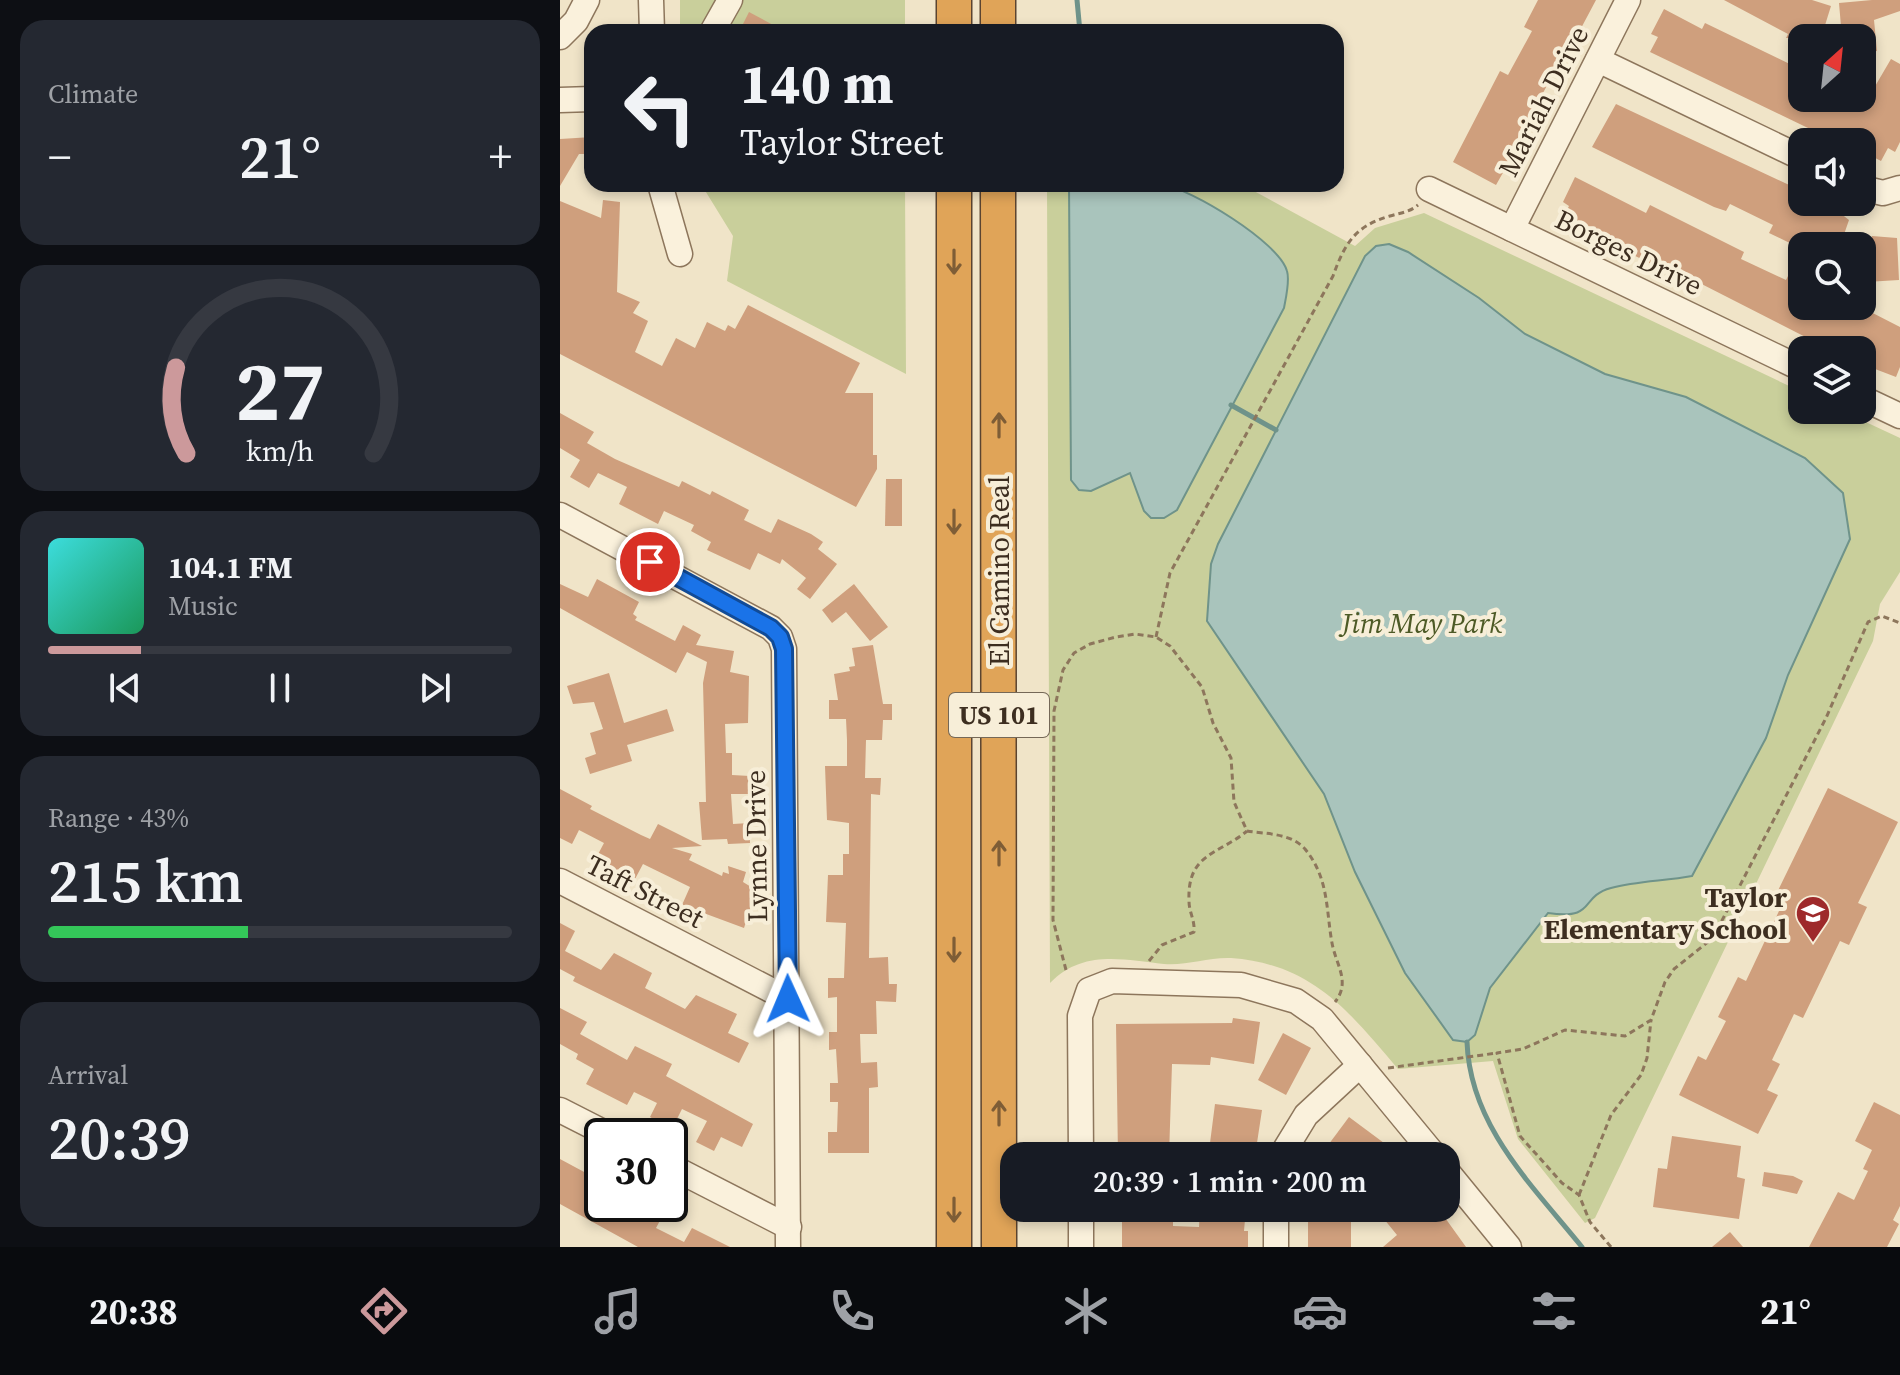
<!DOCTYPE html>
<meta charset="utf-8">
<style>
body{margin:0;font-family:"Source Serif 4",serif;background:#242831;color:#f1f3f6;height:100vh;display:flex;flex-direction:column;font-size:30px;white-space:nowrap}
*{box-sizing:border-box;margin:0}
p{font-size:26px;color:#9ea1a6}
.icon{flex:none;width:44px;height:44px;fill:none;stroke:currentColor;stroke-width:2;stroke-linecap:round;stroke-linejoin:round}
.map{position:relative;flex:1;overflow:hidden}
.details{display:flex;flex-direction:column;gap:20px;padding:20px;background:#0d0f14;width:560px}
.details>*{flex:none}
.hud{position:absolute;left:24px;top:24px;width:760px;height:168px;border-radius:24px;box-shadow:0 4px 12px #0003;background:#171b24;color:#f1f3f6;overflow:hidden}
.needle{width:52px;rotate:27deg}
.tools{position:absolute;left:1228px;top:24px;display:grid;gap:16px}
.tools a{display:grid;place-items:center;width:88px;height:88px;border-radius:16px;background:#171b24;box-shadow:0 4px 12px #0003;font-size:40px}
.speed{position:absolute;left:24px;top:1118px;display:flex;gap:16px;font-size:40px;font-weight:700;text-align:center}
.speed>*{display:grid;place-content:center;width:104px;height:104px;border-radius:50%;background:#171b24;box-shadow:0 4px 12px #0003;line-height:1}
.speed .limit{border:4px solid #111;border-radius:12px;background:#fff;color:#111}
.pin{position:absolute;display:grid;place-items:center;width:68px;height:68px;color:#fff;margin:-34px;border:4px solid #fff;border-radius:50%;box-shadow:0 2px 8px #0007}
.me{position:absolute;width:88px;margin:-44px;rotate:359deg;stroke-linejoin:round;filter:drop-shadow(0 0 6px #0008)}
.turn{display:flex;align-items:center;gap:28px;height:168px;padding:0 24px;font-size:36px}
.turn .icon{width:104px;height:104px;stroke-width:2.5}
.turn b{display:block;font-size:56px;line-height:68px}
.big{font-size:60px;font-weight:600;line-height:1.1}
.details .card{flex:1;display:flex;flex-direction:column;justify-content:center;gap:12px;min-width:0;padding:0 28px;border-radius:24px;background:#242831}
.details .dial{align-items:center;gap:0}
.dial svg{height:208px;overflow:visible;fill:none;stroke:#363941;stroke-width:7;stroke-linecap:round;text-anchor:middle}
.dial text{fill:#f1f3f6;stroke:none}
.song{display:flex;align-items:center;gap:24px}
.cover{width:96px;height:96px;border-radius:12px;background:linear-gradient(135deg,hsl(180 70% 55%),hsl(150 70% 35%))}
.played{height:8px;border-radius:4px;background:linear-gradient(90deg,#cc999b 20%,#363941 20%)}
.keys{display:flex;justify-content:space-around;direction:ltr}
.heat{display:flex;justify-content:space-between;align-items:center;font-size:44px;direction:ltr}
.charge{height:12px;border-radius:6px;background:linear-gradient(90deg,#34c759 43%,#363941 0)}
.trip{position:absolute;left:440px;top:1142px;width:460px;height:80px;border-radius:24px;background:#171b24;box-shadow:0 4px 12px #0003;font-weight:600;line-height:80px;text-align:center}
.tab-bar{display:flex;height:128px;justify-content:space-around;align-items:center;background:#090b0e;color:#9ea1a6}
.tab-bar .icon{width:56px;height:56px}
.tab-bar .selected{color:#cc999b}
.tab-bar b{font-size:36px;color:#f1f3f6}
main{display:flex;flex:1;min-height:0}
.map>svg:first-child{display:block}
.green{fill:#c9cf9b}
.water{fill:#a9c4bc;stroke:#6f938a;stroke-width:2}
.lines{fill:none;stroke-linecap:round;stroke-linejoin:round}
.stream{stroke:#6f938a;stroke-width:5}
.building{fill:#cf9f7d}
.minor-casing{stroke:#8d765c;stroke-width:27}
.highway-casing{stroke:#5b4430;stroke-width:37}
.path{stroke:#8d765c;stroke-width:3;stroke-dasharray:6 4;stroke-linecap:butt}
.minor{stroke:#faf1dc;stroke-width:24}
.highway{stroke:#e0a458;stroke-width:34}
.oneway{stroke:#7e5d36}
.route-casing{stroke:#114b97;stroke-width:20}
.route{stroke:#1a73e8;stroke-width:14}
.labels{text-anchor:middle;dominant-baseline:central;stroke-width:8;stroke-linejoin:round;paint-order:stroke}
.shield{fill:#f7eed8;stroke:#756857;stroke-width:2}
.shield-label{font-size:26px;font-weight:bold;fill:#3d2e20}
.street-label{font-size:28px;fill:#3d2e20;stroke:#f7eed8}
.park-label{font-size:28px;font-style:italic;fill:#4d5a26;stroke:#f7eed8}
.poi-label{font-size:28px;font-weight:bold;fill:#3d2e20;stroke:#f7eed8;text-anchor:end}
</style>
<main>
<section class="details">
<div class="card"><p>Climate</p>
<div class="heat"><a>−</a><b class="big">21°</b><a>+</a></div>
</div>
<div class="card dial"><svg viewBox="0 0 100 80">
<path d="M14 69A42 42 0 1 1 86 69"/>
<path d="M14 69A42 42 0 0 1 10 36" stroke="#cc999b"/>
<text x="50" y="56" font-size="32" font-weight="700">27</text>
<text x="50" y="72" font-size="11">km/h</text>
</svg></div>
<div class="card">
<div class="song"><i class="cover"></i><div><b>104.1 FM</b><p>Music</p></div></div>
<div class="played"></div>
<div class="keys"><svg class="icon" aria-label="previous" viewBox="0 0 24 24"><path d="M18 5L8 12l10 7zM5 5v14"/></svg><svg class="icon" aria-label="pause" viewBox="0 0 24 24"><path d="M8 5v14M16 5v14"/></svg><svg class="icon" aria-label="next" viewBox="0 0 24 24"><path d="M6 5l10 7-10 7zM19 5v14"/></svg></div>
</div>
<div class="card"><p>Range · 43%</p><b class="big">215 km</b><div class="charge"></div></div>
<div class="card"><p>Arrival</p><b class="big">20:39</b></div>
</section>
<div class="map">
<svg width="1340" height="1247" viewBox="0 0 1340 1247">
<rect width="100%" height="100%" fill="#f0e4c8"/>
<g class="green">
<rect x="120" y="0" width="225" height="32"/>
<polygon points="141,184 345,184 346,374 167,281 173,236"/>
<path d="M 487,184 L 681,184 L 795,246 L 815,228 L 864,213 L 1242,392 L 1242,410 L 1280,410 L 1340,438 L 1340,572 L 1320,604 L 1313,641 L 1035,1218 L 1025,1223 L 958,1139 L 933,1061 L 838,1069 C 789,1011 752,964 671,958 C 648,957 626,966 604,964 C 561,959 522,950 490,983 Z"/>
</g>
<g class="water">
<path d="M 509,184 C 538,184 573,179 602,184 C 631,189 719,242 727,271 C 730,281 726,297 724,308 L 617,510 L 604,518 L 591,518 L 584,511 L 570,473 L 531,491 L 519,490 L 511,480 Z"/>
<path d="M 829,244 L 848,252 L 919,298 L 965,334 L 1045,374 L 1126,397 L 1245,458 L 1283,493 L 1290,539 L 1228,675 L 1206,738 L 1132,876 C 1106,881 1077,881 1051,888 C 1018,897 1038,920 988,913 L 930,988 L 915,1035 L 907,1042 L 893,1040 L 845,973 L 795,872 L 764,794 L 647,621 L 651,564 L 658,544 L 805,256 L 816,246 Z"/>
</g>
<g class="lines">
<g class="stream">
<polyline points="517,0 520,32"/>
<polyline points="671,405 716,430"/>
<path d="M 907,1042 C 910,1126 972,1185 1022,1247"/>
</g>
</g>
<g class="building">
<polygon points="978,0 1036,0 1010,49 1007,47 983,93 987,95 936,185 893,162 940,71 948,75 972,31 964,27"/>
<polygon points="1164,0 1252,0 1271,6 1261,38 1226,38 1228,34"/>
<polygon points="1312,0 1340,0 1340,11 1314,20 1317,51 1302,53 1302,38 1282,38 1279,3"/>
<polygon points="1104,9 1142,29 1145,23 1242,70 1242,98 1307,100 1331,59 1340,64 1340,142 1335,152 1328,148 1321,161 1302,151 1302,142 1277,142 1090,52 1098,37 1091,34"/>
<polygon points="189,12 226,32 179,32"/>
<polygon points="1056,104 1242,191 1242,202 1280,213 1289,220 1280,246 1236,246 1209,233 1213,225 1170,204 1166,211 1154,207 1032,147"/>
<polygon points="32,137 32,154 19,154 0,186 0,139"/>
<polygon points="1015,177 1086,213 1090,205 1184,252 1181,259 1226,280 1229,274 1242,280 1242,306 1299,306 1340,327 1340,367 1336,377 1302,364 1302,350 1271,350 1120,273 1118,277 1002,220 1009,206 1003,202"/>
<polygon points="43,200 60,202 57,292 80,302 73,313 88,321 75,352 102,366 116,338 135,348 147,322 165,331 168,325 175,329 188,305 300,363 285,393 313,393 313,455 317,455 317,469 296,507 0,354 0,201 41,218"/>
<polygon points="1312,236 1337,238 1339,280 1306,282 1305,251 1312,251"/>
<polygon points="0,413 34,432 27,443 55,459 119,487 122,481 150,495 152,491 189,510 184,520 211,533 218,519 251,534 263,542 258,549 277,564 250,599 237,589 246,578 222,559 220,564 198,553 190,570 147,550 151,542 131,531 134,525 104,511 98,524 59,504 67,487 38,473 29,488 10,477 20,460 0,448"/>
<polygon points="326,479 342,479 342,526 325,526"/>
<polygon points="37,579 79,602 73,614 77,617 75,620 115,641 123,625 141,635 136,645 174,651 170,672 189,676 188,723 165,724 166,753 172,753 172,775 190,776 190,794 171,794 173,824 189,823 190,843 168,844 167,839 142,840 139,802 146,802 143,683 147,662 127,652 116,673 0,608 0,584 28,597"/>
<polygon points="294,584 328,627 310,641 286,612 272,623 262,610"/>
<polygon points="313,645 323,704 332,704 332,720 323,720 322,740 306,740 305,778 321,778 320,795 311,794 309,958 328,957 329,984 337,984 336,1002 316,1001 317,1034 300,1034 301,1063 317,1062 318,1087 309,1088 309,1153 268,1153 268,1132 277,1132 278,1102 270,1102 270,1083 278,1083 276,1049 269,1050 269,1032 277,1032 277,997 268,998 268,978 284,978 286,923 266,922 268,875 283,875 283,854 289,854 289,823 267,820 265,766 287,766 287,740 286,719 269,719 269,700 278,700 274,674 290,671 289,667 295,666 292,648"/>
<polygon points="49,673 64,723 107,709 114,731 67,745 72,761 30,774 25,758 36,754 30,733 43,729 34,702 13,704 7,686"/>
<polygon points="1268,788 1338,822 1298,903 1307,907 1289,945 1280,941 1243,1018 1234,1014 1212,1060 1220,1064 1207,1090 1218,1095 1198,1134 1119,1095 1138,1056 1146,1060 1166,1021 1158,1017 1178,977 1186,981 1219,911 1210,907"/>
<polygon points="0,789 32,806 30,809 81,835 90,839 98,824 142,846 112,848 132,854 129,860 162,876 163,872 169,874 168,866 186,872 183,882 196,890 184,928 122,905 130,887 83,864 75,879 35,860 44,843 19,830 12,844 0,838"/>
<polygon points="0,923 15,931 5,951 41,970 54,953 92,973 85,988 125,1009 136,995 177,1014 168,1033 189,1043 179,1063 13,981 15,977 0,969"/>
<polygon points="0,1008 27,1022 20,1034 67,1060 75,1046 112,1064 106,1076 193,1124 182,1147 161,1137 154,1151 136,1142 147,1121 122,1109 112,1129 90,1117 97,1103 74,1092 67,1105 26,1084 34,1069 16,1059 18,1054 0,1044"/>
<polygon points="673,1018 700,1022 694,1064 651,1057 650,1065 612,1064 609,1156 558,1156 556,1024 672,1023"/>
<polygon points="723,1033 751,1048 726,1095 698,1080"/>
<polygon points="1314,1102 1340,1115 1340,1206 1333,1220 1339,1224 1327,1247 1249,1247 1278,1192 1294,1200 1308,1171 1303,1169 1312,1150 1295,1141"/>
<polygon points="655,1104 702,1110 695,1156 639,1156 642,1142 650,1143"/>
<polygon points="789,1117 824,1143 814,1156 760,1156"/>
<polygon points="1112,1136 1181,1146 1177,1177 1185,1179 1179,1219 1093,1207 1098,1168 1107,1169"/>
<polygon points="0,1159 39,1180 32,1193 42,1198 42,1204 50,1204 48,1208 74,1221 77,1215 82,1218 89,1205 104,1213 96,1228 124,1242 132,1228 170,1247 78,1247 0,1204"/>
<polygon points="1204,1172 1233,1176 1243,1181 1237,1194 1202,1186"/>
<polygon points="562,1208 613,1208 613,1226 639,1227 640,1208 686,1208 684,1231 688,1231 688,1247 562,1247"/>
<rect x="748" y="1208" width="43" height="39"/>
<polygon points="815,1208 878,1208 906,1247 823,1247 837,1235"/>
<polygon points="1170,1232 1183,1247 1152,1247"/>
</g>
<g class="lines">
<g class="minor-casing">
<g id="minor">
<polyline points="91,0 92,32"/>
<polyline points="152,32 170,0"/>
<polyline points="0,37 16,21 27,0"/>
<polyline points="1038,60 1242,158"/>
<polyline points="0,100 32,99"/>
<polyline points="100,184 120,254"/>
<polyline points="1302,188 1323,193 1340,188"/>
<polyline points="869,189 1242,369"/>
<polyline points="952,229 1068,0"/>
<polyline points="1302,398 1340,416"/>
<polyline points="0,515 211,628 220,637 224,649 228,1247"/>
<polyline points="0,881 228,999"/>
<polyline points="0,1110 51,1136"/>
<polyline points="521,1156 520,1016 529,990 552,981 681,985 736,1001 762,1019 875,1156"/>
<polyline points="721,1156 746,1115 800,1065"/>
<polyline points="110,1166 229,1227"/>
<polyline points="886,1170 949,1247"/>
<polyline points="521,1208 521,1247"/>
<polyline points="716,1208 716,1247"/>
</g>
</g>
<g class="highway-casing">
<g id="highway">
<polyline points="394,0 394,32"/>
<polyline points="438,0 438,32"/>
<polyline points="438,184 439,1247"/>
<polyline points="394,1247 394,184"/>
</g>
</g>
<g class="path">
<path d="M 596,637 L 610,573 L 773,276 C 785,243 795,226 830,216 C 840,213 850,212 858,205"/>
<path d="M 589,961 L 602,945 L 634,932 C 635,920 629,912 629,901 C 627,853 658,855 687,831"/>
<path d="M 506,970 L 493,920 L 494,711 L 503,670 L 514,653 L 530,644 L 556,637 L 575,634 L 596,637 L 610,646 L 642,687 L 653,723 L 671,758 L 674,802 L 687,831 C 706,834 731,833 745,849 C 769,878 766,910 772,943 C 776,965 791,982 775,1002"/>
<polyline points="828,1068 937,1053"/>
<polyline points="1019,1195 1051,1115 1081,1075 1087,1058 1091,1020"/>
<polyline points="1051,1247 1030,1222 1019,1195 1002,1183 960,1136 937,1053 963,1049 1005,1030 1065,1036 1091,1020 1105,982 1114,969 1153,938 1266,718 1308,622 1322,616 1340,623"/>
</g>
<use href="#minor" class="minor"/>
<use href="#highway" class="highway"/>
</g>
<defs><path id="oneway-shaft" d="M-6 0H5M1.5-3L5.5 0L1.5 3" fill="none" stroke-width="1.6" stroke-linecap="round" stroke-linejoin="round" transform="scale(2)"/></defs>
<g class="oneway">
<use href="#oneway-shaft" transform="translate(394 262) rotate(90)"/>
<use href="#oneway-shaft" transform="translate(439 425) rotate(-90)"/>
<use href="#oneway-shaft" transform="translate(394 522) rotate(90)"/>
<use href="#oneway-shaft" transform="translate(439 853) rotate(-90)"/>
<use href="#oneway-shaft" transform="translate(394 950) rotate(90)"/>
<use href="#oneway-shaft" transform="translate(439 1113) rotate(-90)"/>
<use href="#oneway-shaft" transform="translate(394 1210) rotate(90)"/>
</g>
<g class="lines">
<g class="route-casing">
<polyline id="route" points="90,562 211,628 220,637 224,649 228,999"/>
</g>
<use href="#route" class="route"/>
</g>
<defs>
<g id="school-pin" transform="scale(1.8)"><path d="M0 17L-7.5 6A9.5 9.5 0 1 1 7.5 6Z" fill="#9e2a2b" stroke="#f7eed8"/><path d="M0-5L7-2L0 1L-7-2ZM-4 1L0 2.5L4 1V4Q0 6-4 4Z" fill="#fff"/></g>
</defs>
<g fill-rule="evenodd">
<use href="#school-pin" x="1253" y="913"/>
</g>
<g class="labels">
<rect class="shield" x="389" y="693" width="100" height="44" rx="6"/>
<g class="shield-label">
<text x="439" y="715">US 101</text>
</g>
<g class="street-label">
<text transform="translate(983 101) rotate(-63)">Mariah Drive</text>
<text transform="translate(1069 252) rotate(26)">Borges Drive</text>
<text transform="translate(439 571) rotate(-90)">El Camino Real</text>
<text transform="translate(196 846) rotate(-91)">Lynne Drive</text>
<text transform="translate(85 891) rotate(27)">Taft Street</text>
</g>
<g class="park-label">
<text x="862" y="623">Jim May Park</text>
</g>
<g class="poi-label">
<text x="1227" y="897">Taylor<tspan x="1227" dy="32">Elementary School</tspan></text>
</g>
</g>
</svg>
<div class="tools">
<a><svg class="needle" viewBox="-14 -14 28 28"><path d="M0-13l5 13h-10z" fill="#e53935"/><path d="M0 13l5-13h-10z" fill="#9ea1a6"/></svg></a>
<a><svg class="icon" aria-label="sound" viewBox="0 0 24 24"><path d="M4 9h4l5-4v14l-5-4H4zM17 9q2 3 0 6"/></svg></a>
<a><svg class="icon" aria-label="search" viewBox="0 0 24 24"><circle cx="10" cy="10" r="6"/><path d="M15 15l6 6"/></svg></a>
<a><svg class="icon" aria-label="layers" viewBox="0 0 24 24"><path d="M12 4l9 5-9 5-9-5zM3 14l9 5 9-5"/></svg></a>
</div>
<div class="speed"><div class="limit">30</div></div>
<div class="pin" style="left:90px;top:562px;background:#d93025"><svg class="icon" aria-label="arrive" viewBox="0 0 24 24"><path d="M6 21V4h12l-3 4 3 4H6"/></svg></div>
<svg class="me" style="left:228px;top:999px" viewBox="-20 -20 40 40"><path d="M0-17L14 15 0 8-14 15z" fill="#1a73e8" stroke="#fff" stroke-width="4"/></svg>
<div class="trip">20:39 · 1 min · 200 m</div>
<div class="hud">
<div class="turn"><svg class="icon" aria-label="left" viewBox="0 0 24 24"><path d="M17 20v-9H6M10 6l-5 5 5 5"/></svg><div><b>140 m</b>Taylor Street</div></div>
</div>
</div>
</main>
<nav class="tab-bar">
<b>20:38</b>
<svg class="icon selected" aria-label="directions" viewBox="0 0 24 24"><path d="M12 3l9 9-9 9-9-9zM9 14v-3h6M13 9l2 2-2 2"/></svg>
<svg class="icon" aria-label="music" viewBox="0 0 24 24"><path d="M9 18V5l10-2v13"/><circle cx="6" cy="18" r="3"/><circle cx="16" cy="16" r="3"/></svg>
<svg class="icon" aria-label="phone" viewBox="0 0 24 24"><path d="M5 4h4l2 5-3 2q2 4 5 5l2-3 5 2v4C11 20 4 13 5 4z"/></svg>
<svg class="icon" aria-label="climate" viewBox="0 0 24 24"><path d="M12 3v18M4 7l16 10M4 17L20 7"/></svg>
<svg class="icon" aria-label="car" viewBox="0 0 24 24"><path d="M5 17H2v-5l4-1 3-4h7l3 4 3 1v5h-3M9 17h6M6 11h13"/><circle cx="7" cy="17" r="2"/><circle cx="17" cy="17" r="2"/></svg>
<svg class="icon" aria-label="filters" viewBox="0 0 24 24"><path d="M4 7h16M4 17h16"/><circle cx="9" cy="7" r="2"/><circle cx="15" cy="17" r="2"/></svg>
<b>21°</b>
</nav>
